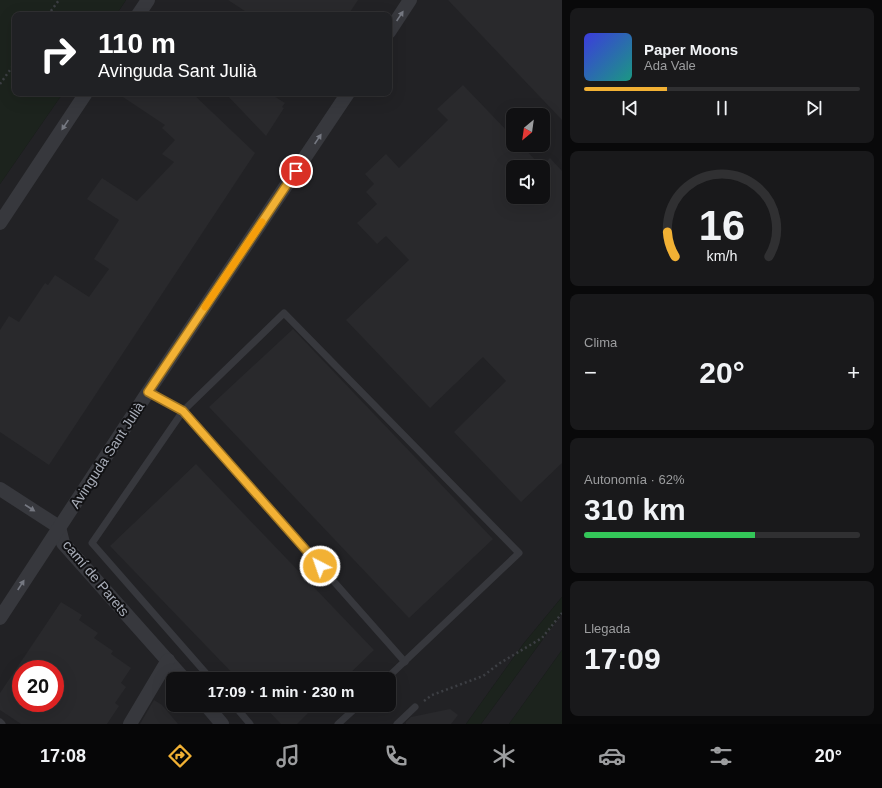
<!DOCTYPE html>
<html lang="es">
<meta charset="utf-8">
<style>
body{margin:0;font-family:Helvetica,sans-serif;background:#19191b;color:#f1f3f6;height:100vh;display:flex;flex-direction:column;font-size:15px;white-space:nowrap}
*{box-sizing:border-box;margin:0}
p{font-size:13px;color:#9c9d9f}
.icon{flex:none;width:22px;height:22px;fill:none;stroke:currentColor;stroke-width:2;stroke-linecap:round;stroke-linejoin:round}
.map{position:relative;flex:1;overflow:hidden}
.side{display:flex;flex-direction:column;gap:8px;padding:8px;background:#09090a;width:320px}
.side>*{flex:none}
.top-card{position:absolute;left:12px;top:12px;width:380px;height:84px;border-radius:8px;box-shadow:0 4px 16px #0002,0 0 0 1px #303032;background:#202124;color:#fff;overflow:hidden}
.needle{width:26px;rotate:209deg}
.controls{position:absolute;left:506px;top:108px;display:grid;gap:8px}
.controls a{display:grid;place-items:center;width:44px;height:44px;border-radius:8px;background:#101012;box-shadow:0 4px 16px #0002,0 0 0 1px #303032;font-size:20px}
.speed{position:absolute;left:12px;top:660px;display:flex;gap:8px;font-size:20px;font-weight:700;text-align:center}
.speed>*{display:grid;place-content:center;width:52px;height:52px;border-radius:50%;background:#101012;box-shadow:0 4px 16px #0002,0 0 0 1px #303032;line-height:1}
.speed .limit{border:6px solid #d22;background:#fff;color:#111}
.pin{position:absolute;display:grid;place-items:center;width:34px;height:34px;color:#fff;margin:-17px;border:2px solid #fff;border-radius:50%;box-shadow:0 1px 4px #0007}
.me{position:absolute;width:44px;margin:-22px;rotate:319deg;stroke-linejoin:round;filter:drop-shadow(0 0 3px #0008)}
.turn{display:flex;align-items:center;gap:14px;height:84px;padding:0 20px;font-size:18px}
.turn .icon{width:52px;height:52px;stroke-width:2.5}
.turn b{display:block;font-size:28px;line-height:34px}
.big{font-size:30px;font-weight:700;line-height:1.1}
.side .widget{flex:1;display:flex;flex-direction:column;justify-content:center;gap:6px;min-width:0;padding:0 14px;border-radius:8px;background:#19191b}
.side .dial{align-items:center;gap:0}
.dial svg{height:104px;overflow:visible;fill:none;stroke:#303032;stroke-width:7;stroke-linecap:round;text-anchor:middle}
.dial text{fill:#f1f3f6;stroke:none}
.song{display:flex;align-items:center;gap:12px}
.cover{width:48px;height:48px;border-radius:6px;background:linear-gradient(135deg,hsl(240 70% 55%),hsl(170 70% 35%))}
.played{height:4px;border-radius:2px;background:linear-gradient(90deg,#f2b134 30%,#303032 30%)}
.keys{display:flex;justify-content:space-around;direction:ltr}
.heat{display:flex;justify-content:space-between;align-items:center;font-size:22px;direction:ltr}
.charge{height:6px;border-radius:3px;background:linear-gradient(90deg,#34c759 62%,#303032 0)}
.trip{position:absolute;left:166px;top:672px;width:230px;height:40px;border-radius:8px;background:#101012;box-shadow:0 4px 16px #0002,0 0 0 1px #303032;font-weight:700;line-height:40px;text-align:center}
.tabs{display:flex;height:64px;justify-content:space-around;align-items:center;background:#060607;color:#9c9d9f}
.tabs .icon{width:28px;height:28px}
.tabs .selected{color:#f2b134}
.tabs b{font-size:18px;color:#f1f3f6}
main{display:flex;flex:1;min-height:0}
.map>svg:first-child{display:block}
.built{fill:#222225;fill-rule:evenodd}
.green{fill:#1c231d}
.building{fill:#29292c;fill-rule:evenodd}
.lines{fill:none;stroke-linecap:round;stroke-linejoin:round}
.path{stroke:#3d3f44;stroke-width:2.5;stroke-dasharray:2 3;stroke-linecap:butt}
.lane{stroke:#37383d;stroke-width:7}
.street{stroke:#37383d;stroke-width:14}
.oneway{fill:#757881}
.route-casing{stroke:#9d7322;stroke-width:10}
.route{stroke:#f2b134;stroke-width:7}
.slow{stroke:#f59e0b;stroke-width:7}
.labels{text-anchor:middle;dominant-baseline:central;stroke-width:4;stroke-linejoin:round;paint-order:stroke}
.street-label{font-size:14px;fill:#a8adb8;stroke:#111113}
</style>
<main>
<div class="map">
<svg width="562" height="724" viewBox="0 0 562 724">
<rect width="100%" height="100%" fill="#161618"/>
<g class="built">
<path d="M 126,0 L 562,0 L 562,597 L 524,643 L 466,724 L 0,724 L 0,184 L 63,93 L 389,93 L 389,15 L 116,15 ZM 513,115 L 543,115 L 543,145 L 513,145 ZM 513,167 L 543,167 L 543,197 L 513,197 ZM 21,669 L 55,669 L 55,703 L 21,703 ZM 173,679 L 389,679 L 389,705 L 173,705 Z"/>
<polygon points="562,613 562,650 509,724 481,724"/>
</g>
<g class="green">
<polygon points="0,0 126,0 116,15 15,15 15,93 63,93 0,184"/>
<polygon points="562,597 562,613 481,724 466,724 524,643"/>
<polygon points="562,650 562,724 509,724"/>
</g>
<g class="building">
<polygon points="228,0 358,0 348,15 251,15"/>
<polygon points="448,0 562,0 562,120"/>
<polygon points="463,85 513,137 513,145 521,145 542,167 513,167 513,197 543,197 543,165 550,158 562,171 562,463 521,502 454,432 506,381 483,357 430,408 346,320 409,260 386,236 377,244 357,223 377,204 366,192 374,184 365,174 386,154 399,168 448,120 437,109"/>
<polygon points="117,93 192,93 255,153 49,465 0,432 0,330 9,316 19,322 45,283 48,285 55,275 89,297 109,269 94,259 119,220 87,199 102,178 137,201 174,162 162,154 175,140 162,128 165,125"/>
<polygon points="225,93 269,93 285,103 282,107 284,108 266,136"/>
<polygon points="293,329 493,539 409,618 209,407"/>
<polygon points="196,464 374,650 344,679 238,679 110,546"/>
<path d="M 61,602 L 82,615 L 79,620 L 98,633 L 94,638 L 113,651 L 111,654 L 131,668 L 121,683 L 126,687 L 115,703 L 119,706 L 107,724 L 21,724 L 0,710 L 0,693 ZM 21,669 L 55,669 L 55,703 L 21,703 Z"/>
<polygon points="154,700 162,705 178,724 140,724"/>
<polygon points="263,705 316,705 297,724 281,724"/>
<polygon points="450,709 458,715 451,724 406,724 406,722 411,717"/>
</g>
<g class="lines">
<g class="path">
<polyline points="48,15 59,0"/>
<polyline points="0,84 15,63"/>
<polyline points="424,701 432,695 483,676 500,663 542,638 562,613"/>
</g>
<g class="lane">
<polyline points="148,392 183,411 405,662"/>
<polyline points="211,679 92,543 183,411 284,313 519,553 386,679"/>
<polyline points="234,705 250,724"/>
<polyline points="0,722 2,724"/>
<polyline points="338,724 359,705"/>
<polyline points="397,724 415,707"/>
</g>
<g class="street">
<polyline points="138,15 148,0"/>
<polyline points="389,32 410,0"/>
<polyline points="0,223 86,93"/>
<polyline points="0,489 59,527 63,543 184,679"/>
<polyline points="0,618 148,392 348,93"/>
<polyline points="206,705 222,724"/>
<polyline points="130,724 168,660"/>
</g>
</g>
<defs><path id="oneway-solid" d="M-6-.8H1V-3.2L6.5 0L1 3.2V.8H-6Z"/></defs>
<g class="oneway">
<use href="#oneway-solid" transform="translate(400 16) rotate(-56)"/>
<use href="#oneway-solid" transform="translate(65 125) rotate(124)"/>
<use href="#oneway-solid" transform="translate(318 139) rotate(-56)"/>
<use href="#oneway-solid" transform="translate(30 508) rotate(33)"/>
<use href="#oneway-solid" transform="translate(21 585) rotate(-57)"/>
</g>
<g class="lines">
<g class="route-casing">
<polyline id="route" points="296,171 148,392 183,411 320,566"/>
</g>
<use href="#route" class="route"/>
<polyline class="slow" points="205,307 262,222"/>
</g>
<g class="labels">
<g class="street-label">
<text transform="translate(107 455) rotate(-57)">Avinguda Sant Julià</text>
<text transform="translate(96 578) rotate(50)">camí de Parets</text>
</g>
</g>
</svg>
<div class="controls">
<a><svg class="needle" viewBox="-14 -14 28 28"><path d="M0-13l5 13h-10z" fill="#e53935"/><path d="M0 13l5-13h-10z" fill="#9c9d9f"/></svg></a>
<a><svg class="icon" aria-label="sound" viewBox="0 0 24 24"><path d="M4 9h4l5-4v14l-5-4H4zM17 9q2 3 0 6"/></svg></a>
</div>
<div class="speed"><div class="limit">20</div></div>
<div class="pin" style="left:296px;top:171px;background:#d93025"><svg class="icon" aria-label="arrive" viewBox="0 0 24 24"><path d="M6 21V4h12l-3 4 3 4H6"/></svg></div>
<svg class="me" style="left:320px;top:566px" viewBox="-20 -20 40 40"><circle r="17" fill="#f2b134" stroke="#fff" stroke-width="3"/><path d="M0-11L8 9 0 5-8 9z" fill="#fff"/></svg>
<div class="trip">17:09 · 1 min · 230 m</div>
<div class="top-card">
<div class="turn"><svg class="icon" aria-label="right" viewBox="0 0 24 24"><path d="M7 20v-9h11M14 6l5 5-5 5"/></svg><div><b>110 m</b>Avinguda Sant Julià</div></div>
</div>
</div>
<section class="side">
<div class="widget">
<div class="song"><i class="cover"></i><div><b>Paper Moons</b><p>Ada Vale</p></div></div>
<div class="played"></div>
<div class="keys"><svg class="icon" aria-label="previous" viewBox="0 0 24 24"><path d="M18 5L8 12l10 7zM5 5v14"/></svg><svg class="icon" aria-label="pause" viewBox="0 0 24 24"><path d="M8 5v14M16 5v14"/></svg><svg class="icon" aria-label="next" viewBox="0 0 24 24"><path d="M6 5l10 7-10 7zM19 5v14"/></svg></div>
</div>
<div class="widget dial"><svg viewBox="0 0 100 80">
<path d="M14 69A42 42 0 1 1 86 69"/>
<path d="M14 69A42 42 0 0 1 8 50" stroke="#f2b134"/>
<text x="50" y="56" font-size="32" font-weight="700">16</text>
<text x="50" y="72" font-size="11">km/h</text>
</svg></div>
<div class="widget"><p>Clima</p>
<div class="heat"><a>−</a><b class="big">20°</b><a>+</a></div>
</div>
<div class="widget"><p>Autonomía · 62%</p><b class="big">310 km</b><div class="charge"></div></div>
<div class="widget"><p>Llegada</p><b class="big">17:09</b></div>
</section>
</main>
<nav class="tabs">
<b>17:08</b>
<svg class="icon selected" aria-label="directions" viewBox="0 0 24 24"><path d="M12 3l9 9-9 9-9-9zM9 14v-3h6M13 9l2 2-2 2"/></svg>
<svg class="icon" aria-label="music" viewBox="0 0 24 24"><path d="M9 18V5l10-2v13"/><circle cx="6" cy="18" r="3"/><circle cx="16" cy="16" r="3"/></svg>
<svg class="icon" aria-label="phone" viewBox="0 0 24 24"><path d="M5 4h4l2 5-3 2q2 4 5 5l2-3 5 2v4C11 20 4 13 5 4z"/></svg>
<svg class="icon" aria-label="climate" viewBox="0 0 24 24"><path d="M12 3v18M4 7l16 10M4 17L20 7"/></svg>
<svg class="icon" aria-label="car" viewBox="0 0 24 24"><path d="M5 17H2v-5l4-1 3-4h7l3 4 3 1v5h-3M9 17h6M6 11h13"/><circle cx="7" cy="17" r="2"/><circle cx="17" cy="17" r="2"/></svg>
<svg class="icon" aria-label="filters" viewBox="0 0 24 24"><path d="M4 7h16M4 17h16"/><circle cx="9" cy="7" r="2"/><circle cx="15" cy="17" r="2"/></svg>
<b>20°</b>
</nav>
